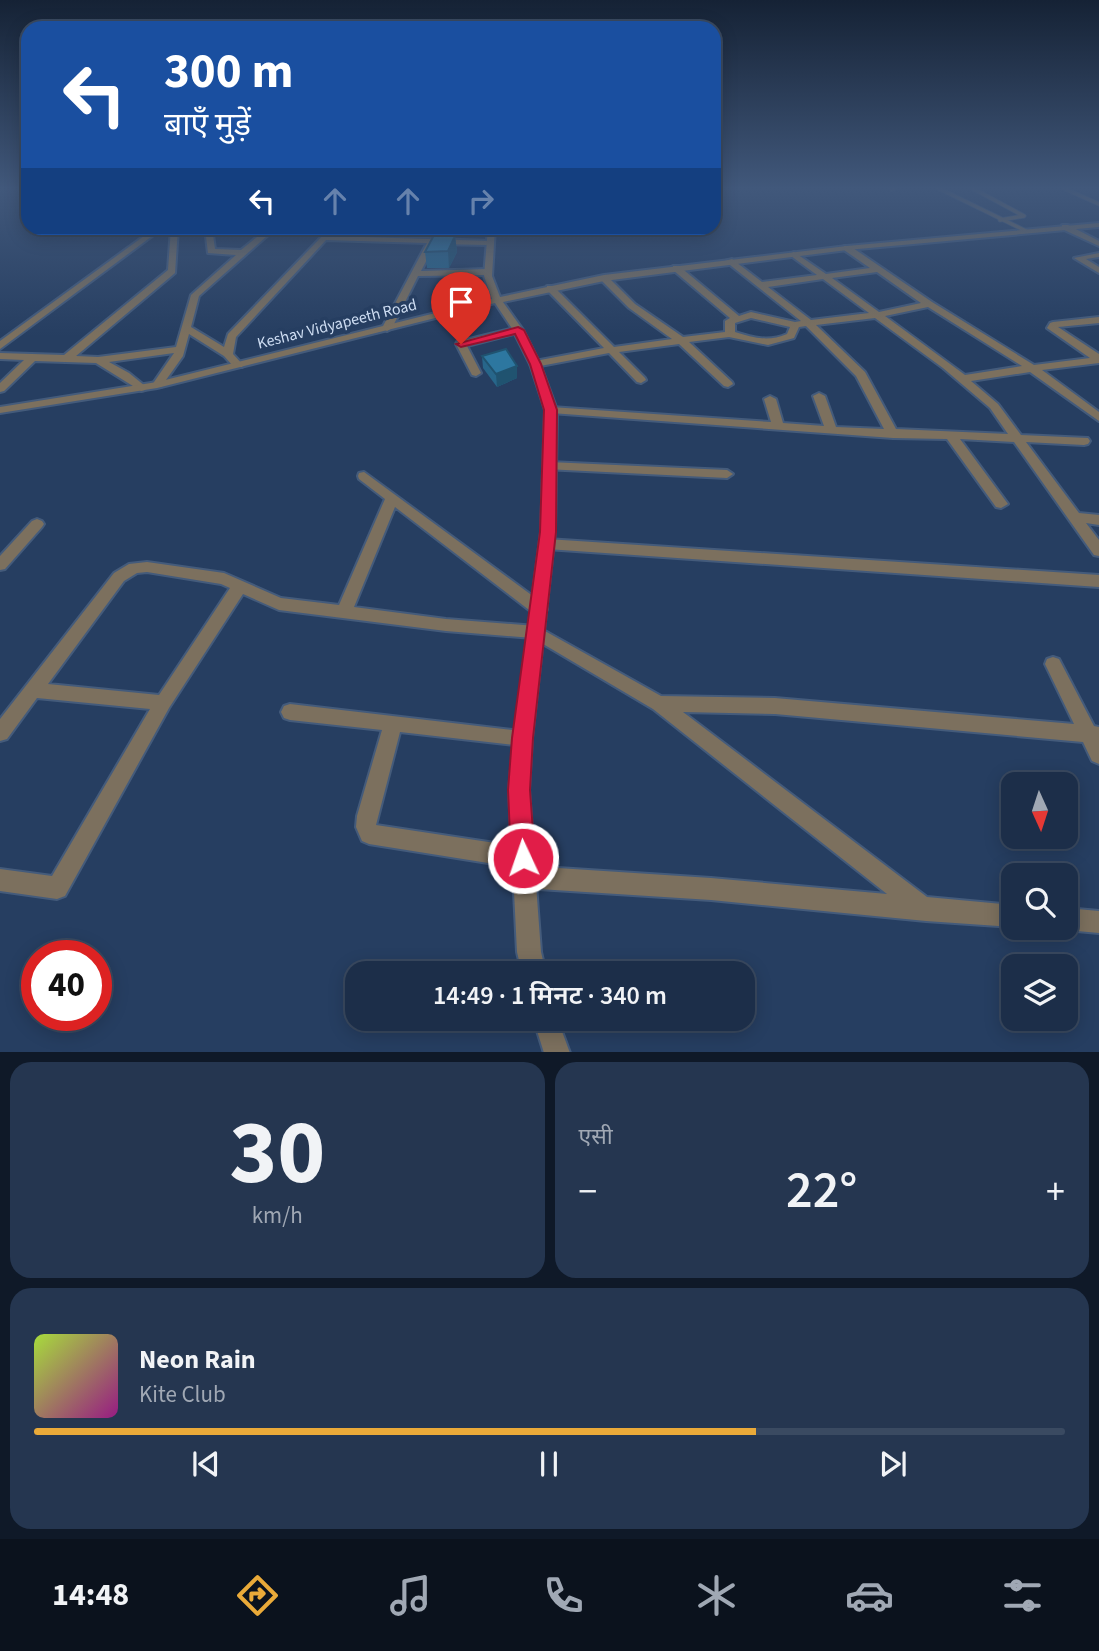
<!DOCTYPE html>
<html lang="hi">
<meta charset="utf-8">
<style>
body{margin:0;font-family:"Source Sans 3","Noto Sans Devanagari",sans-serif;background:#253650;color:#f1f3f6;height:100vh;display:flex;flex-direction:column;font-size:26px;white-space:nowrap}
*{box-sizing:border-box;margin:0}
p{font-size:23px;color:#a0a8b4}
.icon{flex:none;width:38px;height:38px;fill:none;stroke:currentColor;stroke-width:2;stroke-linecap:round;stroke-linejoin:round}
.map{position:relative;height:1052px;overflow:hidden}
.details{display:flex;flex-direction:column;gap:10px;padding:10px;background:#0f1928;flex:1}
.details>*{flex:none}
.banner{position:absolute;left:21px;top:21px;width:700px;height:214px;border-radius:21px;box-shadow:0 4px 18px #0003,0 0 0 2px #3a4a61;background:#1a4fa0;color:#fff;overflow:hidden}
.needle{width:46px;rotate:177deg}
.tools{position:absolute;left:1001px;top:772px;display:grid;gap:14px}
.tools a{display:grid;place-items:center;width:77px;height:77px;border-radius:14px;background:#1c2e49;box-shadow:0 4px 18px #0003,0 0 0 2px #3a4a61;font-size:35px}
.speed{position:absolute;left:21px;top:940px;display:flex;gap:14px;font-size:35px;font-weight:700;text-align:center}
.speed>*{display:grid;place-content:center;width:91px;height:91px;border-radius:50%;background:#1c2e49;box-shadow:0 4px 18px #0003,0 0 0 2px #3a4a61;line-height:1}
.speed .limit{border:10px solid #d22;background:#fff;color:#111}
.pin{position:absolute;display:grid;place-items:center;width:60px;height:60px;color:#fff;margin:-72px -30px;border-radius:50% 50% 50% 0;rotate:-45deg;box-shadow:0 0 7px #0007}
.pin .icon{rotate:45deg}
.me{position:absolute;width:77px;margin:-38px;rotate:357deg;stroke-linejoin:round;filter:drop-shadow(0 0 5px #0008)}
.turn{display:flex;align-items:center;gap:24px;height:147px;padding:0 28px;font-size:32px}
.turn .icon{width:91px;height:91px;stroke-width:2.5}
.turn b{display:block;font-size:49px;line-height:60px}
.lanes{display:flex;align-items:center;height:66px;padding:0 28px;background:#0003;justify-content:center;gap:35px;direction:ltr}
.lanes .off{opacity:.35}
.big{font-size:52px;font-weight:600;line-height:1.1}
.details .card{flex:1;display:flex;flex-direction:column;justify-content:center;gap:10px;min-width:0;padding:0 24px;border-radius:21px;background:#253650}
.details .dial{align-items:center;gap:0}
.dial b{font-size:91px;line-height:1}
.song{display:flex;align-items:center;gap:21px}
.cover{width:84px;height:84px;border-radius:10px;background:linear-gradient(135deg,hsl(80 70% 55%),hsl(310 70% 35%))}
.played{height:7px;border-radius:4px;background:linear-gradient(90deg,#eaaa39 70%,#3a4a61 70%)}
.keys{display:flex;justify-content:space-around;direction:ltr}
.heat{display:flex;justify-content:space-between;align-items:center;font-size:38px;direction:ltr}
.details .tiles{flex:1;display:grid;gap:10px;grid-template-columns:1fr 1fr}
.card:last-child{grid-column:span 2}
.trip{position:absolute;left:345px;top:961px;width:410px;height:70px;border-radius:21px;background:#1c2e49;box-shadow:0 4px 18px #0003,0 0 0 2px #3a4a61;font-weight:600;line-height:70px;text-align:center}
.dock{display:flex;height:112px;justify-content:space-around;align-items:center;background:#0b121d;color:#a0a8b4}
.dock .icon{width:49px;height:49px}
.dock .selected{color:#eaaa39}
.dock b{font-size:32px;color:#f1f3f6}
.map>svg:first-child{display:block}
.lines{fill:none;stroke-linecap:round;stroke-linejoin:round}
.service-casing{stroke:#445b7b;stroke-width:5}
.minor-casing{stroke:#445b7b;stroke-width:4}
.tertiary-casing{stroke:#445b7b;stroke-width:4}
.service{stroke:#7c705e;stroke-width:3.5}
.minor{fill:#7c705e;fill-rule:evenodd}
.tertiary{fill:#7c705e;fill-rule:evenodd}
.wall{fill:#27668a}
.shaded-wall{fill:#205370}
.building{fill:#2d77a0;stroke:#205370;stroke-width:2}
.route{fill:#e11d48;stroke:#92132f;stroke-width:2}
.labels{text-anchor:middle;dominant-baseline:central;stroke-width:7;stroke-linejoin:round;paint-order:stroke}
.far-street-label{font-size:16px;fill:#cfdef3;stroke:#263e61}
</style>
<div class="map">
<svg width="1099" height="1053" viewBox="0 0 1099 1053">
<rect width="100%" height="100%" fill="#263e61"/>
<g class="lines">
<g class="service-casing">
<g id="service">
<polyline points="938,188 1026,231"/>
<polyline points="972,188 1024,216 1000,220"/>
<polyline points="1063,188 1099,204"/>
<polyline points="891,189 895,188"/>
</g>
</g>
<g class="minor-casing">
<g id="minor">
<polygon points="1062,225 1068,225 1099,241 1099,246 1062,229"/>
<polygon points="155,228 163,228 0,349 0,341"/>
<polygon points="171,228 178,228 175,273 76,356 98,357 176,347 191,295 236,255 208,253 205,228 212,228 215,249 241,250 268,228 276,228 199,296 191,327 224,347 228,334 330,228 338,228 331,236 492,241 492,245 489,245 435,244 421,271 488,269 492,272 488,275 418,276 392,328 387,331 382,328 427,243 326,240 236,337 233,354 243,365 242,367 234,367 224,356 189,334 183,356 161,387 153,387 152,385 174,353 109,362 129,373 145,386 145,390 141,391 96,363 35,361 4,391 0,392 0,383 24,360 0,359 0,353 64,355 168,270"/>
<path d="M 844,246 L 850,246 L 932,302 L 1034,365 L 1090,358 L 1047,328 L 1050,323 L 1053,322 L 1099,317 L 1099,323 L 1058,327 L 1099,354 L 1099,363 L 1042,370 L 1099,412 L 1099,421 L 1030,372 L 971,381 L 998,404 L 1021,435 L 1088,438 L 1090,441 L 1088,444 L 1084,445 L 1026,442 L 1079,513 L 1099,515 L 1099,525 L 1086,523 L 1099,540 L 1099,556 L 1094,555 L 1014,442 L 960,439 L 1008,504 L 1001,508 L 996,507 L 947,439 L 893,438 L 551,413 L 545,410 L 551,407 L 771,422 L 764,399 L 770,396 L 776,399 L 783,423 L 824,426 L 813,396 L 819,393 L 825,396 L 836,427 L 884,429 L 856,376 L 806,326 L 799,327 L 794,338 L 768,345 L 729,337 L 689,342 L 732,382 L 733,384 L 728,387 L 724,386 L 679,344 L 619,352 L 645,378 L 646,380 L 641,383 L 637,382 L 609,353 L 535,367 L 530,364 L 535,361 L 604,348 L 547,290 L 547,286 L 553,286 L 614,347 L 672,339 L 629,308 L 601,280 L 601,276 L 607,276 L 635,304 L 683,337 L 725,332 L 725,321 L 730,318 L 673,270 L 673,266 L 679,266 L 739,316 L 751,312 L 795,322 L 801,321 L 725,261 L 732,259 L 762,282 L 817,275 L 791,256 L 790,254 L 794,252 L 826,274 L 870,268 L 844,250 ZM 877,272 L 921,303 L 879,312 L 832,278 ZM 823,279 L 869,313 L 811,320 L 768,287 ZM 928,307 L 1022,366 L 965,375 L 885,316 ZM 751,318 L 790,327 L 787,334 C 769,342 753,338 735,332 L 735,323 ZM 875,318 L 943,368 L 990,408 L 1008,434 L 896,429 L 865,372 L 816,325 Z"/>
<polygon points="1099,253 1099,257 1086,259 1099,267 1099,273 1074,258"/>
<polygon points="518,327 521,328 521,332 467,346 481,373 476,376 472,375 456,344 457,342"/>
<polygon points="549,462 727,470 733,474 727,478 545,469 543,466 545,463"/>
<path d="M 364,472 L 545,605 L 547,609 L 545,613 L 539,615 L 533,613 L 395,507 L 354,607 L 446,619 L 536,626 L 661,696 L 775,698 L 1074,724 L 1045,664 L 1047,659 L 1053,657 L 1059,659 L 1094,726 L 1099,727 L 1099,764 L 1092,761 L 1083,742 L 775,714 L 683,712 L 927,897 L 1013,905 L 1013,927 L 926,921 L 711,900 L 523,888 L 515,885 L 512,877 L 515,869 L 519,868 L 369,844 L 362,841 L 356,827 L 357,816 L 382,730 L 290,720 L 284,718 L 281,712 L 284,706 L 290,704 L 530,732 L 532,738 L 530,744 L 523,746 L 400,732 L 376,825 L 522,847 L 529,851 L 533,858 L 527,866 L 711,878 L 887,894 L 653,709 L 533,638 L 446,631 L 279,610 L 243,594 L 169,708 L 65,896 L 57,899 L 0,891 L 0,869 L 52,876 L 150,709 L 37,698 L 7,739 L 0,741 L 0,719 L 114,573 L 129,564 L 147,562 L 224,573 L 281,598 L 339,605 L 385,499 L 359,479 L 358,476 L 359,473 ZM 147,572 L 221,584 L 230,588 L 159,695 L 48,684 L 124,581 L 137,573 Z"/>
<polygon points="37,519 42,521 44,524 42,527 5,569 0,570 0,556 32,521"/>
<polygon points="547,539 1099,575 1099,587 547,549 540,544"/>
<polygon points="1066,908 1099,911 1099,933 1066,930 1059,928 1066,928"/>
</g>
</g>
<g class="tertiary-casing">
<g id="tertiary">
<polygon points="1099,223 1099,227 847,250 604,281 503,302 523,330 540,364 557,410 555,532 532,738 529,790 541,952 546,973 522,973 517,952 509,790 514,738 541,532 545,410 530,364 513,330 495,303 157,388 0,413 0,407 157,382 492,299 484,276 488,228 495,228 492,276 500,297 604,275 847,246"/>
<polygon points="533,1018 557,1018 570,1053 544,1053"/>
</g>
</g>
<use href="#service" class="service"/>
<use href="#minor" class="minor"/>
<use href="#tertiary" class="tertiary"/>
</g>
<g class="wall">
<polygon points="455,236 457,252 449,268 427,268 425,252"/>
<polygon points="482,356 517,366 517,378 497,387 483,368"/>
</g>
<g class="shaded-wall">
<polygon points="455,236 457,252 449,268 448,251"/>
<polygon points="517,366 517,378 497,387 496,374"/>
</g>
<g class="building">
<polygon points="434,235 455,236 448,251 425,252"/>
<polygon points="506,349 517,366 496,374 482,356"/>
</g>
<linearGradient id="sky" x2="0" y2="1"><stop stop-color="#152235"/><stop offset="0.56" stop-color="#41587b"/><stop offset="1" stop-color="#41587b" stop-opacity="0"/></linearGradient>
<rect width="1099" height="336" fill="url(#sky)"/>
<polygon class="route" points="518,327 524,330 541,364 557,410 556,532 533,738 530,790 535,858 531,866 523,870 514,866 511,858 508,790 512,738 540,532 544,410 530,364 515,334 461,347 456,344"/>
<g class="labels">
<g class="far-street-label">
<text transform="translate(337 324) rotate(-14)">Keshav Vidyapeeth Road</text>
</g>
</g>
</svg>
<div class="tools">
<a><svg class="needle" viewBox="-14 -14 28 28"><path d="M0-13l5 13h-10z" fill="#e53935"/><path d="M0 13l5-13h-10z" fill="#a0a8b4"/></svg></a>
<a><svg class="icon" aria-label="search" viewBox="0 0 24 24"><circle cx="10" cy="10" r="6"/><path d="M15 15l6 6"/></svg></a>
<a><svg class="icon" aria-label="layers" viewBox="0 0 24 24"><path d="M12 4l9 5-9 5-9-5zM3 14l9 5 9-5"/></svg></a>
</div>
<div class="speed"><div class="limit">40</div></div>
<div class="pin" style="left:461px;top:344px;background:#d93025"><svg class="icon" aria-label="arrive" viewBox="0 0 24 24"><path d="M6 21V4h12l-3 4 3 4H6"/></svg></div>
<svg class="me" style="left:523px;top:858px" viewBox="-20 -20 40 40"><circle r="17" fill="#e11d48" stroke="#fff" stroke-width="3"/><path d="M0-11L8 9 0 5-8 9z" fill="#fff"/></svg>
<div class="trip">14:49 · 1 मिनट · 340 m</div>
<div class="banner">
<div class="turn"><svg class="icon" aria-label="left" viewBox="0 0 24 24"><path d="M17 20v-9H6M10 6l-5 5 5 5"/></svg><div><b>300 m</b>बाएँ मुड़ें</div></div>
<div class="lanes"><svg class="icon" aria-label="left" viewBox="0 0 24 24"><path d="M17 20v-9H6M10 6l-5 5 5 5"/></svg><svg class="icon off" aria-label="ahead" viewBox="0 0 24 24"><path d="M12 20V5M6 11l6-6 6 6"/></svg><svg class="icon off" aria-label="ahead" viewBox="0 0 24 24"><path d="M12 20V5M6 11l6-6 6 6"/></svg><svg class="icon off" aria-label="right" viewBox="0 0 24 24"><path d="M7 20v-9h11M14 6l5 5-5 5"/></svg></div>
</div>
</div>
<section class="details">
<div class="tiles">
<div class="card dial"><b>30</b><p>km/h</p></div>
<div class="card"><p>एसी</p>
<div class="heat"><a>−</a><b class="big">22°</b><a>+</a></div>
</div>
<div class="card">
<div class="song"><i class="cover"></i><div><b>Neon Rain</b><p>Kite Club</p></div></div>
<div class="played"></div>
<div class="keys"><svg class="icon" aria-label="previous" viewBox="0 0 24 24"><path d="M18 5L8 12l10 7zM5 5v14"/></svg><svg class="icon" aria-label="pause" viewBox="0 0 24 24"><path d="M8 5v14M16 5v14"/></svg><svg class="icon" aria-label="next" viewBox="0 0 24 24"><path d="M6 5l10 7-10 7zM19 5v14"/></svg></div>
</div>
</div>
</section>
<nav class="dock">
<b>14:48</b>
<svg class="icon selected" aria-label="directions" viewBox="0 0 24 24"><path d="M12 3l9 9-9 9-9-9zM9 14v-3h6M13 9l2 2-2 2"/></svg>
<svg class="icon" aria-label="music" viewBox="0 0 24 24"><path d="M9 18V5l10-2v13"/><circle cx="6" cy="18" r="3"/><circle cx="16" cy="16" r="3"/></svg>
<svg class="icon" aria-label="phone" viewBox="0 0 24 24"><path d="M5 4h4l2 5-3 2q2 4 5 5l2-3 5 2v4C11 20 4 13 5 4z"/></svg>
<svg class="icon" aria-label="climate" viewBox="0 0 24 24"><path d="M12 3v18M4 7l16 10M4 17L20 7"/></svg>
<svg class="icon" aria-label="car" viewBox="0 0 24 24"><path d="M5 17H2v-5l4-1 3-4h7l3 4 3 1v5h-3M9 17h6M6 11h13"/><circle cx="7" cy="17" r="2"/><circle cx="17" cy="17" r="2"/></svg>
<svg class="icon" aria-label="filters" viewBox="0 0 24 24"><path d="M4 7h16M4 17h16"/><circle cx="9" cy="7" r="2"/><circle cx="15" cy="17" r="2"/></svg>
</nav>
